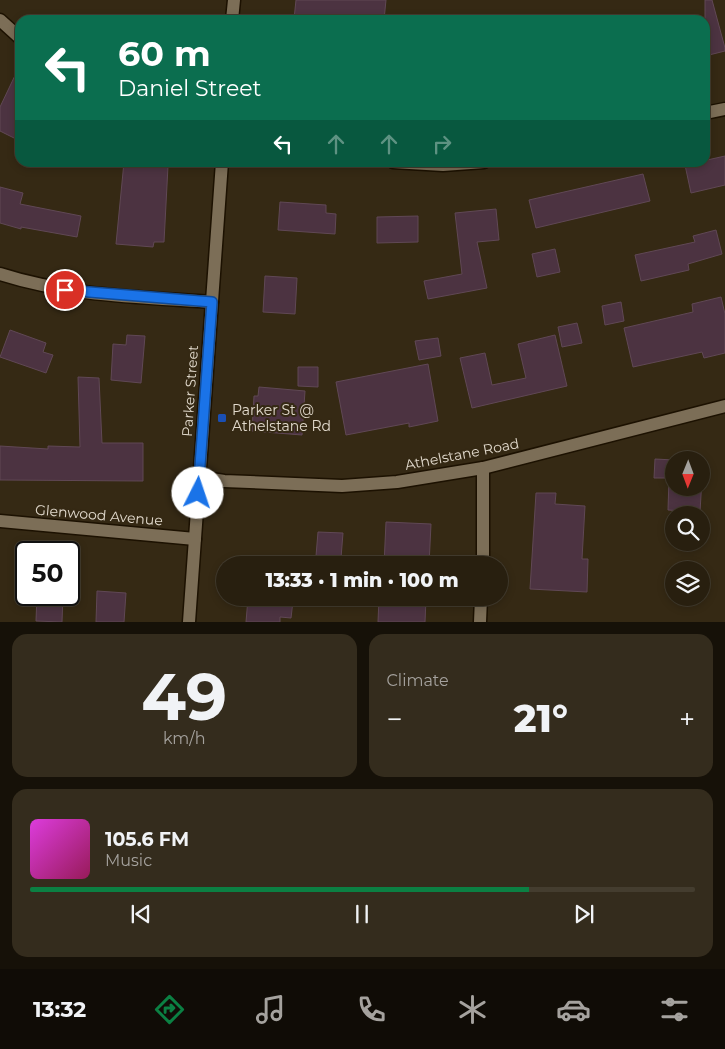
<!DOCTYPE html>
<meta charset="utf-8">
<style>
body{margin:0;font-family:Montserrat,sans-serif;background:#342c1d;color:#f1f3f6;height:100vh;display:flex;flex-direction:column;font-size:19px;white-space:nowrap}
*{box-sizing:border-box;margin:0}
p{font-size:16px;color:#a5a29e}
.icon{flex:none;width:28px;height:28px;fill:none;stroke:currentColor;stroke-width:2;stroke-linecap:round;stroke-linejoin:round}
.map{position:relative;height:622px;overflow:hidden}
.side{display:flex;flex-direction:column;gap:12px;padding:12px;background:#161108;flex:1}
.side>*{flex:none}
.guide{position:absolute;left:15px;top:15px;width:695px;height:152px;border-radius:15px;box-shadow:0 2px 8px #0003,0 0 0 1px #443d2f;background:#0b6e4f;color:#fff;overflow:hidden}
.needle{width:32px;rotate:181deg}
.buttons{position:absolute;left:665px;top:451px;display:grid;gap:10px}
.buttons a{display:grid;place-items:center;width:45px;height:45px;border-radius:50%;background:#281f0f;box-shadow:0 2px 8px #0003,0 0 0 1px #443d2f;font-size:25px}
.speed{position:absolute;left:15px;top:541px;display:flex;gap:10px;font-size:25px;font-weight:700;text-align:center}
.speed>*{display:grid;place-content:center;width:65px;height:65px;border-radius:50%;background:#281f0f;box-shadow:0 2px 8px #0003,0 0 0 1px #443d2f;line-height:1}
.speed .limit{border:2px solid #111;border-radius:8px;background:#fff;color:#111}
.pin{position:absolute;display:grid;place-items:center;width:42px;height:42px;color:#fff;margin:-21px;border:2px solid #fff;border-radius:50%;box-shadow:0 1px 5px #0007}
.me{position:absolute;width:55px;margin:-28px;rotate:4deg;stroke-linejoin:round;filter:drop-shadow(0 0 4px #0008)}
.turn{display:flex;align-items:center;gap:18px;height:105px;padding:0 20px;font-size:22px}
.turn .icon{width:65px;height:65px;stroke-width:2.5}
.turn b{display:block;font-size:35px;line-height:42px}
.lanes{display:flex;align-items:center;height:48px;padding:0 20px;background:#0003;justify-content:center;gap:25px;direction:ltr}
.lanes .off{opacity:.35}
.big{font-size:38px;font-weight:800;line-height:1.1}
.side .card{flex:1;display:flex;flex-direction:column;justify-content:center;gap:8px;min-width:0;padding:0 18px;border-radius:15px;background:#342c1d}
.side .dial{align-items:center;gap:0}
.dial b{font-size:65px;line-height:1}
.song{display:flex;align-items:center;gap:15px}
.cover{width:60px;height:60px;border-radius:8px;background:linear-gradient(135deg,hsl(300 70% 55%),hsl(330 70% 35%))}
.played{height:5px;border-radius:2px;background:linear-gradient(90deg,#0b8043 75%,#443d2f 75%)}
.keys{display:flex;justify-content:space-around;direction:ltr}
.heat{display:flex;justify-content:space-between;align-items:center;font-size:28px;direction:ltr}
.side .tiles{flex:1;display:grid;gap:12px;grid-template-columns:1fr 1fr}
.card:last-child{grid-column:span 2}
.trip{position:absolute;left:216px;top:556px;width:292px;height:50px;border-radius:25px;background:#281f0f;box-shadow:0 2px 8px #0003,0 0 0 1px #443d2f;font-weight:800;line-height:50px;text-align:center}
.tabs{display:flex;height:80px;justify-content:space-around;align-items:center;background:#100c06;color:#a5a29e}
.tabs .icon{width:35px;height:35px}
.tabs .selected{color:#0b8043}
.tabs b{font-size:22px;color:#f1f3f6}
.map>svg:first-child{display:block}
.building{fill:#4c3341;stroke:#604855}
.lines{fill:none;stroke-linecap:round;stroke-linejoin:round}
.street-casing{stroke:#1c1101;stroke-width:15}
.secondary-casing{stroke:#1c1101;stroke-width:15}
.street{stroke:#7c6e57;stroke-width:12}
.secondary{stroke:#7c6e57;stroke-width:12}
.route-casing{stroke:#114b97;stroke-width:12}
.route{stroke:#1a73e8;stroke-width:9}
.transit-dot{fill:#1a4fb4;stroke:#352914;stroke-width:2}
.labels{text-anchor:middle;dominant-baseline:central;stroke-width:4;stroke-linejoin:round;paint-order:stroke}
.street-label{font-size:14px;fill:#e2dacd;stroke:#352914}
.poi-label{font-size:14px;fill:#e2dacd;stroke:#352914;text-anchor:start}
</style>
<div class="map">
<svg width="725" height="622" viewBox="0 0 725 622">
<rect width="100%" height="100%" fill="#352914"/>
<g class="building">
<polygon points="296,0 386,0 384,20 294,19"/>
<polygon points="705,0 712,0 725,48 725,51 705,56"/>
<polygon points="20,65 20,141 0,131 0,107"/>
<polygon points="725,156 725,185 691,193 685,165"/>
<polygon points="124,162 168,166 164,242 154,242 153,247 116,244"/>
<polygon points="643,174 650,201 536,228 529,200"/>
<polygon points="0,187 23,193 20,204 81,216 77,237 21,227 21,229 0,223"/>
<polygon points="280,202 326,205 326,213 336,214 335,234 278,230"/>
<polygon points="496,209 499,240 477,242 487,288 428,299 424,281 462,274 455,213"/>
<polygon points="418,216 418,242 377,243 377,217"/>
<polygon points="716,230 722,254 688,264 689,270 641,281 635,255 695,242 693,236"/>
<polygon points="555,249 560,272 537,277 532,254"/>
<polygon points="265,276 297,278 295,314 263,312"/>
<polygon points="721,297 725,314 725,353 704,358 702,352 633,367 624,328 693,312 692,304"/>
<polygon points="621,302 624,321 605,325 602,306"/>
<polygon points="577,323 582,343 562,347 558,327"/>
<polygon points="10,330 46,343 43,352 53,355 46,373 0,357"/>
<polygon points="127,335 145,336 141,383 111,380 113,344 126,345"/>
<polygon points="555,335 567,386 472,408 460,358 485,353 492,385 526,378 518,344"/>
<polygon points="438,338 441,356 419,360 415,341"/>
<polygon points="428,364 438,421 409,427 409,423 346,435 336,382"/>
<polygon points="298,367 318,367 318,387 298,386"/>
<polygon points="78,377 99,378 102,443 143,443 143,481 0,480 0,446 48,449 48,446 80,447"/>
<polygon points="259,387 305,391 302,435 252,431 254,396 258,396"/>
<polygon points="655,459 674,460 674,488 701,488 701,462 703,462 700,512 668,510 669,478 654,478"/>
<polygon points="536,493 556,493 555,504 585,506 582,559 588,559 587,592 530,589"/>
<polygon points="386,522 431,524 429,565 384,565"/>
<polygon points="318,532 343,533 341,558 316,556"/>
<polygon points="97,591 126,593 124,622 96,622"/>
<polygon points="37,595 63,595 62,622 36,621"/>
<polygon points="248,598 293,601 291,618 280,617 280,622 246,622"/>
<polygon points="379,598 426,599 425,622 378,622"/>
</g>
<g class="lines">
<g class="street-casing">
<g id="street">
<polyline points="0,20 20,38"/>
<polyline points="705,113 725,109"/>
<polyline points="393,162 443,165 484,162"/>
<path d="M 0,274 C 68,296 141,297 212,302"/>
<polyline points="199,477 224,481 342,486 397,482 483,468 725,406"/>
<polyline points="0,521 195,539"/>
<polyline points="483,565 483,468"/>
<polyline points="480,622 481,598"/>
</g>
</g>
<g class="secondary-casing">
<g id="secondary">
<polyline points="232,20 234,0"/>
<polyline points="189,622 222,162"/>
</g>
</g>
<use href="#street" class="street"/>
<use href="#secondary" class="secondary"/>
</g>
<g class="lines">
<g class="route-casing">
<polyline id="route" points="65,290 212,302 198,493"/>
</g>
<use href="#route" class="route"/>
</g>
<rect class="transit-dot" x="217" y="413" width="10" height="10" rx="2.5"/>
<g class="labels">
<g class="street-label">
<text transform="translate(190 391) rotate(-86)">Parker Street</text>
<text transform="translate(462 454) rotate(-11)">Athelstane Road</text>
<text transform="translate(99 515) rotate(5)">Glenwood Avenue</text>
</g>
<g class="poi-label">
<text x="232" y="410">Parker St @<tspan x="232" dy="16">Athelstane Rd</tspan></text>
</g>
</g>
</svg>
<div class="buttons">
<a><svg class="needle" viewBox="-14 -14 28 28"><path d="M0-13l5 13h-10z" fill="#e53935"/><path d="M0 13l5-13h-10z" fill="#a5a29e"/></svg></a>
<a><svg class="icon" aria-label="search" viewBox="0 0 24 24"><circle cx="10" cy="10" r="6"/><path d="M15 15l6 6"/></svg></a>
<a><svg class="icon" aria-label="layers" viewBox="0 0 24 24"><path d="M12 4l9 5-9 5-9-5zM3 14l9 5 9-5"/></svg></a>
</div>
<div class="speed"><div class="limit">50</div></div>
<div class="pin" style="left:65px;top:290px;background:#d93025"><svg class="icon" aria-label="arrive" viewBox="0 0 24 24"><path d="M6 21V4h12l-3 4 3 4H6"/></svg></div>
<svg class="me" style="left:198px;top:493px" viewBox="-20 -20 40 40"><circle r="19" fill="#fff"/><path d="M0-13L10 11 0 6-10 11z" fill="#1a73e8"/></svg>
<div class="trip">13:33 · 1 min · 100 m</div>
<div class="guide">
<div class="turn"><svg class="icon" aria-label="left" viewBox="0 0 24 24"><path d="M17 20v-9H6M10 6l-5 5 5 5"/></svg><div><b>60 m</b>Daniel Street</div></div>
<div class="lanes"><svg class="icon" aria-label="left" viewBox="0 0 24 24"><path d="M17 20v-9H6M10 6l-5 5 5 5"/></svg><svg class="icon off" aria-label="ahead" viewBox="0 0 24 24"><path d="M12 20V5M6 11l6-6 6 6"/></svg><svg class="icon off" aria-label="ahead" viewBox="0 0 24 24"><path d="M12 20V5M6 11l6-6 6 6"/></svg><svg class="icon off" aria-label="right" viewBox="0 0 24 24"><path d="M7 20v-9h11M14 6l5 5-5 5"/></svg></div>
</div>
</div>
<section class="side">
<div class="tiles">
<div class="card dial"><b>49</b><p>km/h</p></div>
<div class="card"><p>Climate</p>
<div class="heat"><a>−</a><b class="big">21°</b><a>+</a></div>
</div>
<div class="card">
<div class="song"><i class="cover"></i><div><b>105.6 FM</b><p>Music</p></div></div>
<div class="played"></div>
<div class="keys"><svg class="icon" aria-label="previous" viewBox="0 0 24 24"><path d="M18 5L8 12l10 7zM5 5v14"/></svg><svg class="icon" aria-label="pause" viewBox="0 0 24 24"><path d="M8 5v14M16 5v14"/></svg><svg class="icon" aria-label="next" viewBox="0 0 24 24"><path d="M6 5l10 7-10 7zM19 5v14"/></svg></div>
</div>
</div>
</section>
<nav class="tabs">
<b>13:32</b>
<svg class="icon selected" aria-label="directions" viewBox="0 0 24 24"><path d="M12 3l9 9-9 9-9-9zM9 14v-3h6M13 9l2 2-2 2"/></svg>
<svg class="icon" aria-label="music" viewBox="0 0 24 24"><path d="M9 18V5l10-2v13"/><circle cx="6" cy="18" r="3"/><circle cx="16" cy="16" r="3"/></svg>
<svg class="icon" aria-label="phone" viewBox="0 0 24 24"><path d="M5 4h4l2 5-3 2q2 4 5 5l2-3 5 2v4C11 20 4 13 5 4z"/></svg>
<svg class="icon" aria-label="climate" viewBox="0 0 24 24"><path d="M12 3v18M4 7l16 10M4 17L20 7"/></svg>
<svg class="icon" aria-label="car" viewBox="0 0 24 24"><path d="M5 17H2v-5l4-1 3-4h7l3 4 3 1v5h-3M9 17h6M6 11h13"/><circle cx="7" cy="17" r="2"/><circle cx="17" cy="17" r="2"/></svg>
<svg class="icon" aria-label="filters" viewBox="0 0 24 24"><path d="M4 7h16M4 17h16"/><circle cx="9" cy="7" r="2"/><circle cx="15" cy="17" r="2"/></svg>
</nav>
